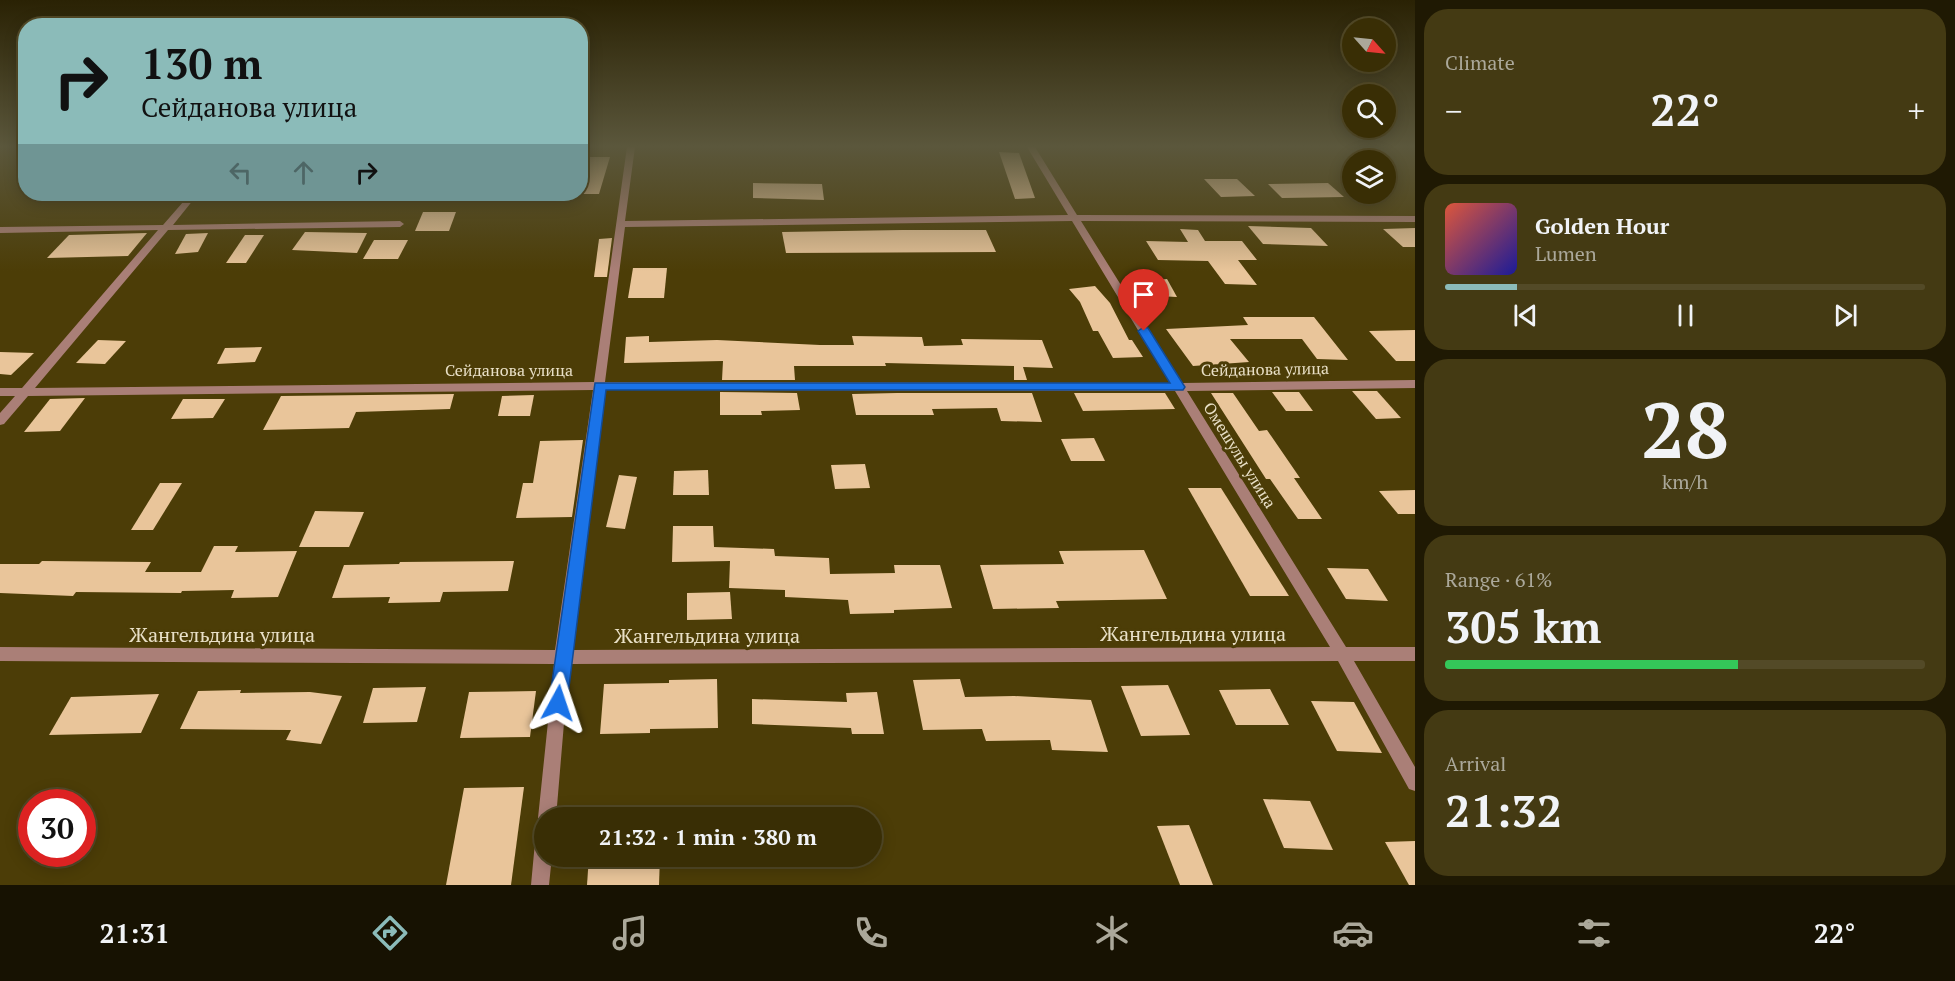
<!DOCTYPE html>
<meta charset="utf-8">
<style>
body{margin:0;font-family:"PT Serif",serif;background:#443a13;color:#f1f3f6;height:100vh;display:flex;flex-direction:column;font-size:22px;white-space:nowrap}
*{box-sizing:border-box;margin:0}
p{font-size:20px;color:#aba89a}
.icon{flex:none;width:33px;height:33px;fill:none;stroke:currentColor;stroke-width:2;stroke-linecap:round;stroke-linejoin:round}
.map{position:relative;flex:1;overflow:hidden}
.details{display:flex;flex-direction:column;gap:9px;padding:9px;background:#1f1903;width:540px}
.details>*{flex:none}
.hud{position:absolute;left:18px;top:18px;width:570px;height:183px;border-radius:24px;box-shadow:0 3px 15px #0003,0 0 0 2px #534a27;background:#8bbbb9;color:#111;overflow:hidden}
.needle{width:39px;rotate:117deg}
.tools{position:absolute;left:1342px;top:18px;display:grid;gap:12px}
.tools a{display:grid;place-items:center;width:54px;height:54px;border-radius:50%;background:#392e05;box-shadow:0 3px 15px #0003,0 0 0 2px #534a27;font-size:30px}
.speed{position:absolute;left:18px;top:789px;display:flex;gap:12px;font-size:30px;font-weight:700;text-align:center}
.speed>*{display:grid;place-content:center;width:78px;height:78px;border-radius:50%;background:#392e05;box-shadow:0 3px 15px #0003,0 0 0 2px #534a27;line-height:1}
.speed .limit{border:9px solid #d22;background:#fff;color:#111}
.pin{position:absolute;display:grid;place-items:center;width:51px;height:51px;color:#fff;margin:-62px -26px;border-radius:50% 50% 50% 0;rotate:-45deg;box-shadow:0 0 6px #0007}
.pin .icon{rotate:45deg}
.me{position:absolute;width:66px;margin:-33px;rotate:5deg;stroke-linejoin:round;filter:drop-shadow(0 0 4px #0008)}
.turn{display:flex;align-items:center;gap:21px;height:126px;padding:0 24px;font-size:27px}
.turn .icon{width:78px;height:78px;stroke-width:2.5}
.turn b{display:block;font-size:42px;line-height:51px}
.lanes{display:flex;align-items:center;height:57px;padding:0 24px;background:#0003;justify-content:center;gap:30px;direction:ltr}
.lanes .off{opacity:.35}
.big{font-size:45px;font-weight:800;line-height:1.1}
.details .card{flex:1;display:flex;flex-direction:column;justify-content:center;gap:9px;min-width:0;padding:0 21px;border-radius:24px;background:#443a13}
.details .dial{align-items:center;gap:0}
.dial b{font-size:78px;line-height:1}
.song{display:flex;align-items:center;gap:18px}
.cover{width:72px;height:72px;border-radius:9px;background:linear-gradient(135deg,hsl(10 70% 55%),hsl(240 70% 35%))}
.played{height:6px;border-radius:3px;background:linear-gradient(90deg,#8bbbb9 15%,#534a27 15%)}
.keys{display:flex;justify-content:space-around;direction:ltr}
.heat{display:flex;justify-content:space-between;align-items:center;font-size:33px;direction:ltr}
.charge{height:9px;border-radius:4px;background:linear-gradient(90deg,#34c759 61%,#534a27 0)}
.trip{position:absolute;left:534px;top:807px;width:348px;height:60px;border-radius:30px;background:#392e05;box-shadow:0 3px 15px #0003,0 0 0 2px #534a27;font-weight:800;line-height:60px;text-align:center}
.dock{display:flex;height:96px;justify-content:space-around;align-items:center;background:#171202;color:#aba89a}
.dock .icon{width:42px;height:42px}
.dock .current{color:#8bbbb9}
.dock b{font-size:27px;color:#f1f3f6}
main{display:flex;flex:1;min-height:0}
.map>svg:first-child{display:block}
.building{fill:#e9c59a}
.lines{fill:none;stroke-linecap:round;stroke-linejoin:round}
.street{fill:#aa7f77;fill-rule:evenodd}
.route{fill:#1a73e8;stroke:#114b97;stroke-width:1.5}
.labels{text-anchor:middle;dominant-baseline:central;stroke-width:6;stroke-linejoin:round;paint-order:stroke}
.street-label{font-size:16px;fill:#e9e0c7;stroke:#4c3d07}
.near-street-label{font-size:20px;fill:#e9e0c7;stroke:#4c3d07}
</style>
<main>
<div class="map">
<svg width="1415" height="885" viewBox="0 0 1415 885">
<rect width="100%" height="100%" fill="#4c3d07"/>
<g class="building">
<polygon points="999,152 1019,153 1035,198 1015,199"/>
<polygon points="588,157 610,157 599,194 580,194 580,179"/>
<polygon points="1204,179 1237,179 1255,196 1221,197"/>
<polygon points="753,183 822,184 824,200 753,198"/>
<polygon points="1328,183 1344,197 1282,198 1268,184"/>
<polygon points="423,212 456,212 449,231 415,231"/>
<polygon points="1248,226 1311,228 1328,246 1263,244"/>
<polygon points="1415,228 1415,247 1403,247 1383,229"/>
<polygon points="1180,229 1198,230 1205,241 1242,241 1257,260 1238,260 1257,285 1225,284 1208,261 1158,260 1146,241 1188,242"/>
<polygon points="902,230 986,230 996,252 786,253 782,232"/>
<polygon points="305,232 367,233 357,253 292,250"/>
<polygon points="147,233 128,256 47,258 69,235"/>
<polygon points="208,233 198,252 175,254 186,234"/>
<polygon points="245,235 264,235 246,263 226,263"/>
<polygon points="612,238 607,277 594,277 599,239"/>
<polygon points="374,240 408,240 398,259 363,259"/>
<polygon points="633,268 667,268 664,298 628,298"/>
<polygon points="1167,279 1177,297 1157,296 1149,281"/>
<polygon points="1095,286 1110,303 1129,340 1132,340 1143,357 1113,358 1098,331 1093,331 1080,302 1069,289"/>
<polygon points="1243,317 1314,317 1348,360 1317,359 1302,339 1230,339 1249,362 1193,366 1166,329 1248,325"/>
<polygon points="1415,330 1415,361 1396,361 1369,331"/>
<polygon points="649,336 649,342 717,340 820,345 854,345 852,336 922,337 924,346 963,345 961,339 1042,340 1053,368 1023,367 1027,380 1014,380 1014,366 885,363 886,366 794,366 795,380 722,380 723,361 624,363 626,337"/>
<polygon points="98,340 126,341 105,364 76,363"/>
<polygon points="262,347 255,362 217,364 225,348"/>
<polygon points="0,352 34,353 11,375 0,374"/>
<polygon points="1352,391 1377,391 1401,418 1376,419"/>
<polygon points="720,392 797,393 800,410 761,411 762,415 720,415"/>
<polygon points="1272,392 1299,392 1313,411 1286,411"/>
<polygon points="897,393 1032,393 1042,422 1001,421 997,408 932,409 934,415 856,415 852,394"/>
<polygon points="1074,393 1165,393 1175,409 1083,411"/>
<polygon points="1211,393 1233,393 1259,431 1267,430 1300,478 1294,478 1322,519 1298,519 1270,479 1266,479"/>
<polygon points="454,394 450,409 356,412 349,428 263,430 281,396"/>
<polygon points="534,395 530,416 498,416 502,396"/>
<polygon points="85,398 60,431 24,432 50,399"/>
<polygon points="183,399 225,399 213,418 171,419"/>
<polygon points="1094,438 1105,461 1071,461 1061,439"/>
<polygon points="583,440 572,517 516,518 523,483 533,483 540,441"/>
<polygon points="865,464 870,488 835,489 831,465"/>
<polygon points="708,470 709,495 673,495 674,471"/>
<polygon points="619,475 637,477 625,529 606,527"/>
<polygon points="160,483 182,483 153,530 131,530"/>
<polygon points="1188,488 1221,488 1289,596 1250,596"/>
<polygon points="1415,490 1415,514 1398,514 1379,491"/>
<polygon points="315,511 364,512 349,547 299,547"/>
<polygon points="673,526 713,526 714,547 774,549 775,556 829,558 830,574 895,573 894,565 940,565 952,608 894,610 894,613 850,614 848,600 785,597 785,590 729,588 730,561 672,562"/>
<polygon points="214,546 238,546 235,552 297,551 278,597 231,598 234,590 182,591 181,593 76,592 73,596 0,593 0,564 39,564 42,561 151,562 145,572 201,572"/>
<polygon points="1144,550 1167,599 1056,601 1059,608 993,609 980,565 1064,564 1059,551"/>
<polygon points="514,561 508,591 443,592 440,602 388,603 390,597 332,598 344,565 399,564 400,562"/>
<polygon points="1327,568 1368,569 1388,601 1346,599"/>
<polygon points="730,592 732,619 687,620 687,593"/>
<polygon points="717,679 718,728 650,729 650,733 600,734 604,684 669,683 669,680"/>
<polygon points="960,679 965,697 1014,696 1091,700 1108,752 1052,750 1050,740 986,741 982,729 923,730 913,680"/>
<polygon points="1168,685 1190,735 1141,736 1121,686"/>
<polygon points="426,687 417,722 363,723 373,688"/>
<polygon points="1270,689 1289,725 1236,725 1219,690"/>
<polygon points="241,690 240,693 310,692 342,696 321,744 286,740 291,730 180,729 198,691"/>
<polygon points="536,691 530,737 460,738 469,692"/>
<polygon points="877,692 884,734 852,734 851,728 752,724 752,699 847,702 846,693"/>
<polygon points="159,694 141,733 49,735 71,697"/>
<polygon points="1311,701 1354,702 1382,753 1337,751"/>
<polygon points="524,787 511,885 446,885 464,788"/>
<polygon points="1263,799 1310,801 1333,850 1284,848"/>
<polygon points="1189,825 1213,885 1180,885 1157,826"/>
<polygon points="1415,841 1415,885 1409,885 1385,842"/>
<polygon points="589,856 660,856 659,885 587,885"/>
</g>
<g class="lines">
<g class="street">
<path d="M 627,147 L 635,147 L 625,221 L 1068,215 L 1027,147 L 1035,147 L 1077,215 L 1415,216 L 1415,222 L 1081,221 L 1182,383 L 1415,380 L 1415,388 L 1187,391 L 1346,647 L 1415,647 L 1415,661 L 1354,661 L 1415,767 L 1415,791 L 1409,789 L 1338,661 L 569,664 L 556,818 L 544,818 L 544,826 L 541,824 L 538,818 L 554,664 L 0,661 L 0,647 L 555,650 L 593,390 L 28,396 L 4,424 L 0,425 L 0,413 L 15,396 L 0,396 L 0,388 L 22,388 L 158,230 L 0,233 L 0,227 L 163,225 L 190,194 L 198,194 L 173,225 L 400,221 L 404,224 L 400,227 L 168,230 L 35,388 L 594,382 ZM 1072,221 L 1170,383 L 605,382 L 625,227 ZM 604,390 L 1175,391 L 1330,647 L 570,650 Z"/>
<polygon points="544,833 544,856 552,856 549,885 531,885 535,842 538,836"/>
</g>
</g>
<linearGradient id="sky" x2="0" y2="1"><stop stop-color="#2a2204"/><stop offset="0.54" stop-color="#5b573c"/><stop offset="1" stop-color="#5b573c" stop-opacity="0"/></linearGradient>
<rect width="1415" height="271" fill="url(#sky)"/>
<polygon class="route" points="1144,327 1148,328 1183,384 1185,387 1183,390 606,390 567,703 564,709 558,711 552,709 549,703 595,383 1170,383 1138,331"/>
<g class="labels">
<g class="street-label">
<text transform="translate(1265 369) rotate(-1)">Сейданова улица</text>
<text x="509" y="370">Сейданова улица</text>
<text transform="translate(1240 455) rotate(58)">Омешулы улица</text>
</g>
<g class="near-street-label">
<text x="1193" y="633">Жангельдина улица</text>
<text x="222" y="634">Жангельдина улица</text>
<text x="707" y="635">Жангельдина улица</text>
</g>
</g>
</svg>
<div class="tools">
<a><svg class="needle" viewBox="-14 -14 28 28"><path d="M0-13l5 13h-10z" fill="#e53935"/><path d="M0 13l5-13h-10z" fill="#aba89a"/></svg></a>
<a><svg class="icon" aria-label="search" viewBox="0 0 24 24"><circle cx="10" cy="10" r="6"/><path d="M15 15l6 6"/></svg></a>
<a><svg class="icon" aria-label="layers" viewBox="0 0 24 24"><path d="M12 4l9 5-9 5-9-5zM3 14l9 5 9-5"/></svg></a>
</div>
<div class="speed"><div class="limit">30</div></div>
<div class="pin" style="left:1144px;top:331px;background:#d93025"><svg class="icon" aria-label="arrive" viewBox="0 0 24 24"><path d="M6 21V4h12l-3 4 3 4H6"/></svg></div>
<svg class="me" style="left:558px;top:703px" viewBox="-20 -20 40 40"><path d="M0-17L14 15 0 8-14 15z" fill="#1a73e8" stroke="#fff" stroke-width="4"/></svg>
<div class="trip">21:32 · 1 min · 380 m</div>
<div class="hud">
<div class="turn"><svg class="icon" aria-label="right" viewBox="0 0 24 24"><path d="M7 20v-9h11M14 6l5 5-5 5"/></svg><div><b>130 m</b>Сейданова улица</div></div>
<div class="lanes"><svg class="icon off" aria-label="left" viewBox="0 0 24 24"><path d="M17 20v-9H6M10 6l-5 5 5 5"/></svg><svg class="icon off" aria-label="ahead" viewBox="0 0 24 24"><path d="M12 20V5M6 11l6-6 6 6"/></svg><svg class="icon" aria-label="right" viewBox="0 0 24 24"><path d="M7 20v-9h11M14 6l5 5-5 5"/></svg></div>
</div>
</div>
<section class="details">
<div class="card"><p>Climate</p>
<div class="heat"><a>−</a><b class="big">22°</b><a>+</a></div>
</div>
<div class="card">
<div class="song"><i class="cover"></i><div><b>Golden Hour</b><p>Lumen</p></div></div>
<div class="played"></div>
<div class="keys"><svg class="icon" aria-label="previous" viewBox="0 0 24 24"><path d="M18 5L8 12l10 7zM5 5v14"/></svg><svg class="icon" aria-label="pause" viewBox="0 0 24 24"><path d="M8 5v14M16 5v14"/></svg><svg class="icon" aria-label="next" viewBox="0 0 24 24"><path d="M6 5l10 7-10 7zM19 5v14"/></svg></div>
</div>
<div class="card dial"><b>28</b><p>km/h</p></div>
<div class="card"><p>Range · 61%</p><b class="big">305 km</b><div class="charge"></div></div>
<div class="card"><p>Arrival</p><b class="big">21:32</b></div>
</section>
</main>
<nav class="dock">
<b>21:31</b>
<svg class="icon current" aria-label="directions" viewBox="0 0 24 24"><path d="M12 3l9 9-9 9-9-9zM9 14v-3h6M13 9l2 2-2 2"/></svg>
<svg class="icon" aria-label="music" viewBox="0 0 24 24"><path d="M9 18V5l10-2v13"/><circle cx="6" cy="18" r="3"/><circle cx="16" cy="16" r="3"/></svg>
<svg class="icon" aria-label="phone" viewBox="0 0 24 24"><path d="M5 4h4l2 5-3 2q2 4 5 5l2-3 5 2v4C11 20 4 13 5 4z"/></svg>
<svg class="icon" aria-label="climate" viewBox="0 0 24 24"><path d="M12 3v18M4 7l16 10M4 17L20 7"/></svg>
<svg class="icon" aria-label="car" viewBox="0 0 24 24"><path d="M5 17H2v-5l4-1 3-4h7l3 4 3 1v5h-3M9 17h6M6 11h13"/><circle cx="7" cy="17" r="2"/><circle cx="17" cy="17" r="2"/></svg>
<svg class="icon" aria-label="filters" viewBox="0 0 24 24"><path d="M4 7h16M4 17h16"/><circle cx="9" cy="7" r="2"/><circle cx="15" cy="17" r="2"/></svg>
<b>22°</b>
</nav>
